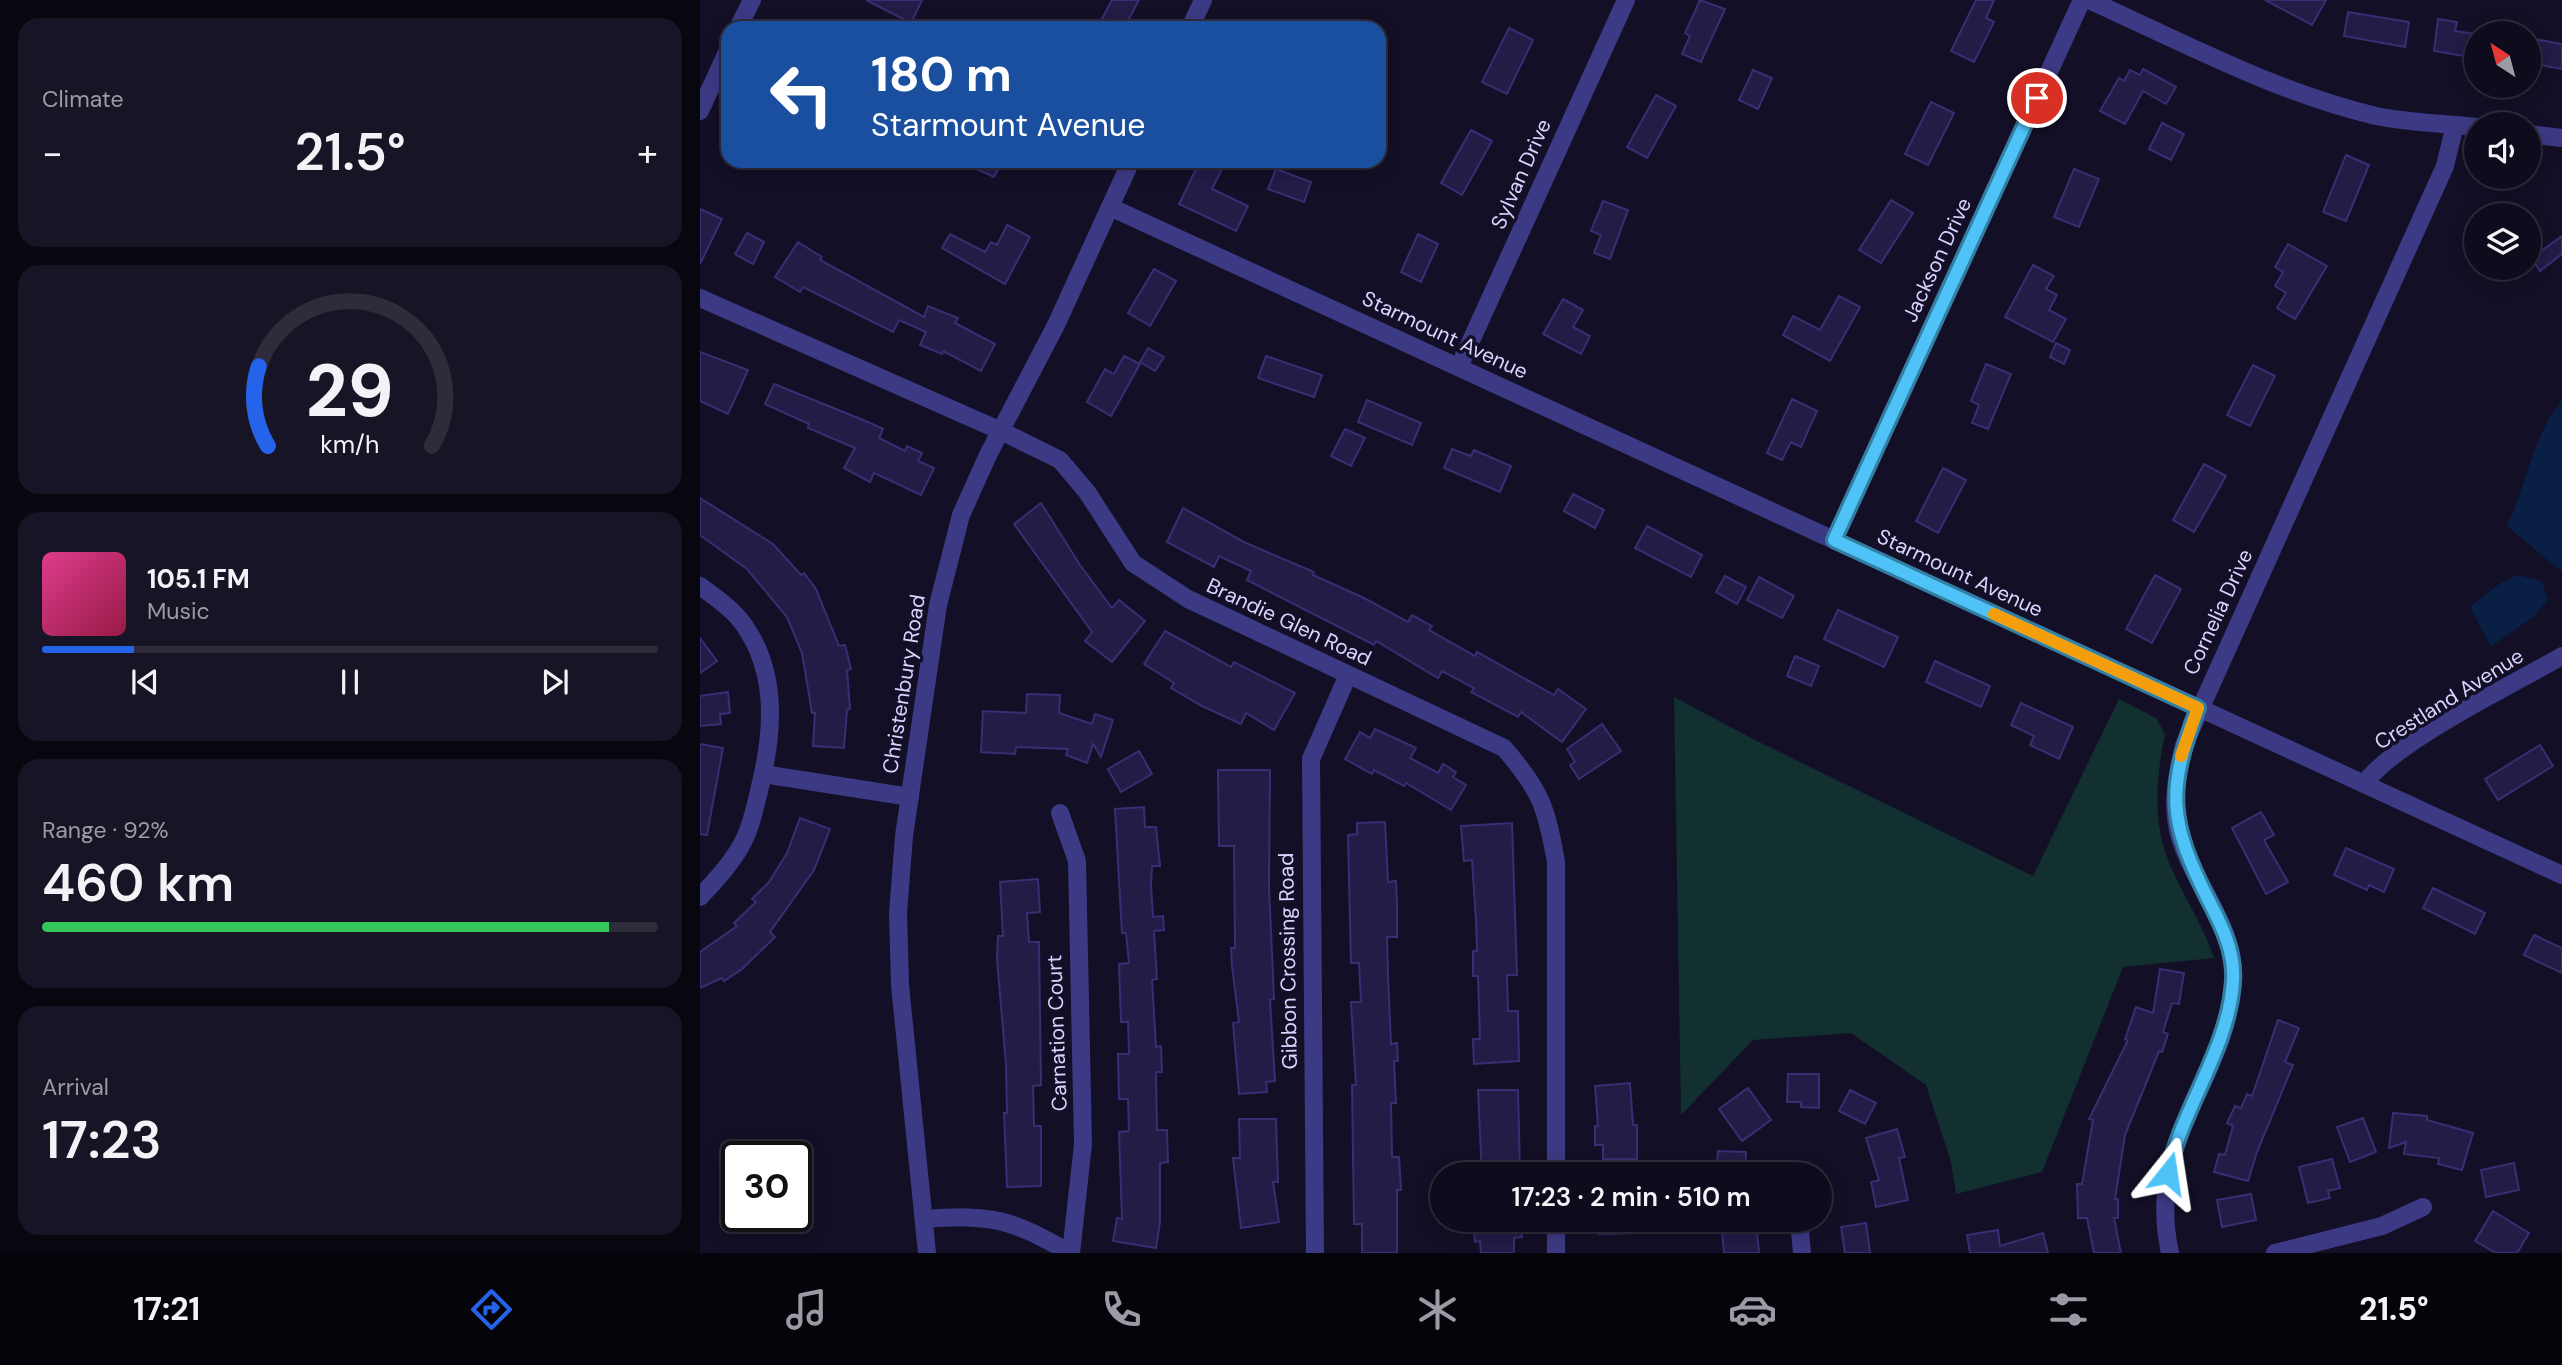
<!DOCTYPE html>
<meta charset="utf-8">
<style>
body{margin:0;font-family:"DM Sans",sans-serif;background:#171425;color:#f1f3f6;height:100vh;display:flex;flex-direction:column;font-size:26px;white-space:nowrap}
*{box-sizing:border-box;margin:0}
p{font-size:23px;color:#9b9ba3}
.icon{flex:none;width:38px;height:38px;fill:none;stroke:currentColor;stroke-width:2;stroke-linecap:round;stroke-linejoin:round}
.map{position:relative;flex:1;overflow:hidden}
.panel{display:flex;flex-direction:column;gap:18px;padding:18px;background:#08060f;width:700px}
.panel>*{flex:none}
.hud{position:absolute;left:21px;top:21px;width:665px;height:147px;border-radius:21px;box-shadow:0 4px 18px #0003,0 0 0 2px #2e2b3b;background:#1a4fa0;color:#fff;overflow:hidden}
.needle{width:46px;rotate:324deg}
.controls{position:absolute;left:1764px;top:21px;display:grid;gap:14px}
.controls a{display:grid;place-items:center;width:77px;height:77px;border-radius:50%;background:#0e0b1c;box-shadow:0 4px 18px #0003,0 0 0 2px #2e2b3b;font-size:35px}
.speed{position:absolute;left:21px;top:1141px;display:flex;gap:14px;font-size:35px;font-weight:700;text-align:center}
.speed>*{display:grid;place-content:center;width:91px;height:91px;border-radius:50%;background:#0e0b1c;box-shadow:0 4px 18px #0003,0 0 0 2px #2e2b3b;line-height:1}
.speed .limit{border:4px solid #111;border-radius:10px;background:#fff;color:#111}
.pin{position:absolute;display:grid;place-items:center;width:60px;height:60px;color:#fff;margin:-30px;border:4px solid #fff;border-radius:50%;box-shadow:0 2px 7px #0007}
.me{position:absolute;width:77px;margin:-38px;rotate:15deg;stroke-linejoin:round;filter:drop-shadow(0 0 5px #0008)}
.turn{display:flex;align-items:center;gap:24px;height:147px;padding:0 35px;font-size:32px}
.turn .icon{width:91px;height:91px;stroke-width:2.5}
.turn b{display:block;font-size:49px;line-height:60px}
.big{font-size:52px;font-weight:600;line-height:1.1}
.panel .card{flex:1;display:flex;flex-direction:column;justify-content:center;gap:10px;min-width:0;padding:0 24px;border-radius:21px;background:#171425}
.panel .dial{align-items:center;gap:0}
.dial svg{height:182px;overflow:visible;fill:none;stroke:#2e2b3b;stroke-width:7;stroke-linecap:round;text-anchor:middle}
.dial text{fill:#f1f3f6;stroke:none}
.song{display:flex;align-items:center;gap:21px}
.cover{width:84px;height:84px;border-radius:10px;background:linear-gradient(135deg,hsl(330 70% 55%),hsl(340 70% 35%))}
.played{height:7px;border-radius:4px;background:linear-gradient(90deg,#2563eb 15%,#2e2b3b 15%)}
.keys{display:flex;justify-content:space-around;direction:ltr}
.heat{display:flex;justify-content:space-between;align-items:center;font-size:38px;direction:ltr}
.charge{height:10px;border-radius:5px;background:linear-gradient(90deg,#34c759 92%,#2e2b3b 0)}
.trip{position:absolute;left:730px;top:1162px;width:402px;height:70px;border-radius:35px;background:#0e0b1c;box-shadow:0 4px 18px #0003,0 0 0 2px #2e2b3b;font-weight:600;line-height:70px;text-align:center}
.tab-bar{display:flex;height:112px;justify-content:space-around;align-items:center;background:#06040b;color:#9b9ba3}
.tab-bar .icon{width:49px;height:49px}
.tab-bar .selected{color:#2563eb}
.tab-bar b{font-size:32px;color:#f1f3f6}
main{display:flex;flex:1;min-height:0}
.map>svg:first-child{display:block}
.green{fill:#12302f}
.water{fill:#0a1f44}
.building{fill:#241b47;stroke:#3b2d73;stroke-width:2}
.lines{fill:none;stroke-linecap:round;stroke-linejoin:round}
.minor{stroke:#3d3a85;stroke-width:18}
.route-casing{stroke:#337fa1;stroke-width:18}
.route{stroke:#4fc3f7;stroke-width:12}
.slow{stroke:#f59e0b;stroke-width:12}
.labels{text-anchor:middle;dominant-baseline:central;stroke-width:7;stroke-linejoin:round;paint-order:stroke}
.street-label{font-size:21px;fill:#d9d4ff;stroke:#130f26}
</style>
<main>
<section class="panel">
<div class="card"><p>Climate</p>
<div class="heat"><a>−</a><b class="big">21.5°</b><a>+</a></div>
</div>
<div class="card dial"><svg viewBox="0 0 100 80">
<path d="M14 69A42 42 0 1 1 86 69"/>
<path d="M14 69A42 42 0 0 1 10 34" stroke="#2563eb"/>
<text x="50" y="56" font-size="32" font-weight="700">29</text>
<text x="50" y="72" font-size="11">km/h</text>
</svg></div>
<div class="card">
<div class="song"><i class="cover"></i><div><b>105.1 FM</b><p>Music</p></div></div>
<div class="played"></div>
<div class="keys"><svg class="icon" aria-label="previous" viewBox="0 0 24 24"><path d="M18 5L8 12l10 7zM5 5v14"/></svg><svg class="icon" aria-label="pause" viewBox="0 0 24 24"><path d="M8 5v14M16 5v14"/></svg><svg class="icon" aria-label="next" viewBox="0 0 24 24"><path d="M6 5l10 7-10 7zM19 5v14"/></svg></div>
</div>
<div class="card"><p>Range · 92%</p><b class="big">460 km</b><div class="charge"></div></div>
<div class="card"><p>Arrival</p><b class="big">17:23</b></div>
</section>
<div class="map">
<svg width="1862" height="1253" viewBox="0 0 1862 1253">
<rect width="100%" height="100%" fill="#130f26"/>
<path class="green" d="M 974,697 L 1055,740 L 1333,876 L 1419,699 L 1456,718 L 1465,734 C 1456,778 1452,822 1470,865 C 1484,897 1503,925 1514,958 L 1423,967 L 1342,1172 L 1256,1194 L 1251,1162 L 1226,1085 L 1151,1033 L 1053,1040 L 981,1115 Z"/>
<g class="water">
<path d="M 1862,400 L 1862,572 L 1807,526 C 1827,485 1832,436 1862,400 Z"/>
<polygon points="1817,575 1842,581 1848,600 1834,616 1791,647 1770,607 1799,584"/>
</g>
<g class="building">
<polygon points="166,0 222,0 211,23"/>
<polygon points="412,0 439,0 424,28 397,28"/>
<polygon points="1000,0 1025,9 1001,62 982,54 990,36 985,33"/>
<polygon points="1276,0 1294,0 1286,18 1294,22 1274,62 1251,51"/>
<polygon points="1565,0 1626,0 1612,25"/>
<polygon points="1648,12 1709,22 1705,47 1644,36"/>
<polygon points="1738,19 1757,22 1755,31 1776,34 1776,58 1734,51"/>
<polygon points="809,28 833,40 807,94 782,82"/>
<polygon points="1829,38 1862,44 1862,69 1829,63"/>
<polygon points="1443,69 1476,87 1466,104 1443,91 1425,124 1400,111 1419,78 1424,81 1430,70 1440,75"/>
<polygon points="1053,70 1072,78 1058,109 1039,100"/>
<polygon points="956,95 976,106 947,158 927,147"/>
<polygon points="1231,102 1254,113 1228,165 1205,154"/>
<polygon points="1462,123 1484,134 1471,160 1449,149"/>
<polygon points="771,130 792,141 762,195 741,183"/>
<polygon points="1646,155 1669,165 1646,221 1623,212"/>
<polygon points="259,161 302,161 294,177"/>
<polygon points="500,161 526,161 512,189 548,206 536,231 479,204"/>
<polygon points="576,169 611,182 604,202 568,189"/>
<polygon points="1374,169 1399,179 1379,227 1354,217"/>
<polygon points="1191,200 1213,213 1181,263 1159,250"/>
<polygon points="903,201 928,210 910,259 894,253 901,235 891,231"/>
<polygon points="0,209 22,219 0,264"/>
<polygon points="307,225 330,237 305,284 242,248 250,234 285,252 291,242 297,245"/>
<polygon points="47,233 64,242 53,264 35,254"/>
<polygon points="718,234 738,244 721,282 701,272"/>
<polygon points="1862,236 1862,254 1840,271 1831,258"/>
<polygon points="98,242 122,257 120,260 224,317 228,306 258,318 255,323 295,344 281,371 243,351 242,354 220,345 226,332 199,320 193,332 103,287 100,292 75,277"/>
<polygon points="1588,244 1627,266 1595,319 1577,308 1586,293 1575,286 1583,272 1575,267"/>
<polygon points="1333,265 1354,276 1346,289 1357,295 1349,310 1366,319 1353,342 1305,317"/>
<polygon points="454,269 476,281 450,326 428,313"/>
<polygon points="1139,296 1160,307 1130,361 1083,335 1093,316 1120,330"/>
<polygon points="863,299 883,310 873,327 890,336 881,354 843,334"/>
<polygon points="1356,343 1370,350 1364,364 1350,357"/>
<polygon points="448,348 464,357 455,371 440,362"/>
<polygon points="0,352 48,370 28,414 0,401"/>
<polygon points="424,356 440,364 411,416 387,402 405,369 414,374"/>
<polygon points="566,356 622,375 614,397 558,378"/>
<polygon points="1286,364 1311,374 1288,429 1272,423 1279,405 1271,401"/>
<polygon points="1553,365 1575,376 1550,426 1527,415"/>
<polygon points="74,384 168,422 183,429 179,438 205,451 207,446 222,453 218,461 234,468 221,495 174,473 170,482 144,468 155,448 108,428 109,424 65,404"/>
<polygon points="1092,399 1117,411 1101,447 1091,442 1082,460 1067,453"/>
<polygon points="667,400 721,423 712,445 658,422"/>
<polygon points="645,429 665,438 651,466 631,456"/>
<polygon points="752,449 771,456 774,450 811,466 800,492 744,468"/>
<polygon points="1504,464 1526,476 1494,532 1473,520"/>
<polygon points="1243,468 1266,480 1238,533 1216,521"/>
<polygon points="873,494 904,510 895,528 864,511"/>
<polygon points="0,498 73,544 101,575 104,573 116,589 139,646 145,645 151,669 147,670 150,709 147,710 144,748 113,746 115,713 112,713 102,653 87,617 47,569 0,535"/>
<polygon points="341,503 380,565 412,608 419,600 445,621 412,662 385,641 392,632 314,524"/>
<polygon points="483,508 546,543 614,572 613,575 664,598 708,622 712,615 732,626 729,630 775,656 777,652 854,695 858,689 886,709 862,742 821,712 818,717 771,692 774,688 742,671 738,678 676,641 674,645 547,580 551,571 519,556 514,567 467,542"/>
<polygon points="947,526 1002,555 991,577 935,548"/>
<polygon points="1455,575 1481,589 1452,643 1426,629"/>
<polygon points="1025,576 1046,587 1037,604 1016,592"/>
<polygon points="1059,577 1094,596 1082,618 1047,600"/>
<polygon points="1138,610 1198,637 1184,667 1124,639"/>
<polygon points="465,631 531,667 534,662 595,693 574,730 546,713 541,724 502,706 471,688 474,683 444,664"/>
<polygon points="0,638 17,661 0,673"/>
<polygon points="1095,656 1119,666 1111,686 1087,676"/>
<polygon points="1235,661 1290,686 1281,707 1226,682"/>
<polygon points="28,692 30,713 20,714 21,724 0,726 0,696"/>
<polygon points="327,694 360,695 359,713 392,724 395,714 413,720 401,757 393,744 387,763 366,755 368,749 316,747 315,754 281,752 283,711 326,713"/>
<polygon points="1321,703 1373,727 1359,759 1330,745 1334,736 1311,725"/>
<polygon points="902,724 921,751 879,779 870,765 875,762 867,749"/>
<polygon points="675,729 716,748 710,758 738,773 743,764 756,772 753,777 766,785 751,810 706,783 704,786 674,770 672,774 645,759 660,732 670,738"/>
<polygon points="0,744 23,748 7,835 0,834"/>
<polygon points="1840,745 1853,766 1798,800 1785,779"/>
<polygon points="439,751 452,774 421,792 408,769"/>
<polygon points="518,770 570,770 569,887 574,999 570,1000 575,1081 566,1082 567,1092 539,1094 533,1023 539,1022 532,966 531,948 535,948 534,846 519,846"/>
<polygon points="444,807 445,827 456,827 460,866 452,866 451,886 453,917 463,916 464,930 454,931 457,979 452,980 456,1047 461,1046 462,1072 456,1072 457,1130 467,1130 468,1162 460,1163 460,1222 456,1248 413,1241 417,1218 422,1219 419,1132 429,1131 428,1099 419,1099 418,1054 429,1054 428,1022 421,1022 419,964 429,963 426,933 422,933 415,809"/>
<polygon points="1561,812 1574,835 1564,840 1588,882 1566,894 1532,828"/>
<polygon points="100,818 130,829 114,870 70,932 75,937 42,969 24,981 22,978 0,988 0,952 37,926 34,923 56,902 52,899 69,882 87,853"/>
<polygon points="685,822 688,882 696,881 697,904 697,937 687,937 688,975 691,1044 697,1043 698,1061 694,1061 696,1103 691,1103 692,1157 699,1157 701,1190 697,1190 697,1253 662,1253 662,1224 654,1224 652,1085 656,1085 651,1002 661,1002 659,963 651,963 648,835 657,834 657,823"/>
<polygon points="812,823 817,975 807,975 808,1011 818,1011 819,1061 774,1064 773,1039 780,1039 778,976 773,976 773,951 777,951 776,920 772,860 764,861 761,826"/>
<polygon points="1646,848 1694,869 1684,892 1669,885 1667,890 1634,875"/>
<polygon points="338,879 340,912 327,913 329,942 339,942 341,1085 333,1086 334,1126 341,1126 341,1186 307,1187 304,1113 307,1113 306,1065 297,959 298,936 303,936 300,882"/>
<polygon points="1733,888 1785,913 1775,934 1723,908"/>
<polygon points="1834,935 1862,948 1862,973 1824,955"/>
<polygon points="1460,969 1484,973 1479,1004 1472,1003 1463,1032 1468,1034 1462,1052 1459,1051 1425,1135 1415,1199 1418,1199 1418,1218 1414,1218 1421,1253 1394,1253 1387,1218 1378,1218 1377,1184 1382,1184 1393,1120 1389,1119 1428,1040 1425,1039 1436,1007 1453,1013"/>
<polygon points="1578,1020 1599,1028 1585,1062 1593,1065 1557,1152 1548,1181 1514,1172 1519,1154 1525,1155 1533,1126 1527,1123 1535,1106 1541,1108 1547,1094 1552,1096"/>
<polygon points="1088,1074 1119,1074 1119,1108 1101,1107 1101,1102 1087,1102"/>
<polygon points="930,1083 933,1125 937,1125 937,1159 903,1159 903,1145 895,1145 895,1126 898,1126 895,1086"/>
<polygon points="1048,1088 1071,1120 1042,1141 1019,1109"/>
<polygon points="778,1090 818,1090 820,1174 782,1174"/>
<polygon points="1150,1090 1176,1103 1165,1124 1139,1111"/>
<polygon points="1693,1113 1727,1116 1727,1120 1773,1133 1762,1170 1738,1164 1739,1158 1704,1154 1706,1142 1689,1148"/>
<polygon points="1663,1118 1676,1152 1650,1162 1637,1127"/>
<polygon points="539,1119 576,1119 578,1182 573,1182 579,1222 541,1228 533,1158 540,1158"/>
<polygon points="1197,1129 1205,1157 1199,1158 1208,1200 1176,1207 1171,1182 1179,1180 1166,1138"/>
<polygon points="1018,1151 1046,1152 1045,1174 1016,1174"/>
<polygon points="1632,1159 1640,1188 1628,1191 1630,1198 1608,1203 1599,1167"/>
<polygon points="1814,1163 1819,1190 1786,1197 1781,1170"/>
<polygon points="1551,1194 1556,1220 1522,1227 1517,1200"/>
<polygon points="1793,1211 1829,1233 1817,1253 1796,1253 1775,1241"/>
<polygon points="773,1220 821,1220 822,1237 814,1238 814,1253 781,1253 780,1241 775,1242"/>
<polygon points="899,1220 935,1220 935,1233 899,1234"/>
<polygon points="1021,1220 1056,1220 1059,1253 1024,1253"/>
<polygon points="1166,1223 1170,1253 1145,1253 1141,1227"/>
<polygon points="1298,1230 1300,1246 1343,1233 1348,1253 1270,1253 1267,1235"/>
</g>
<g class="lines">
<g class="minor">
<path d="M 1389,0 C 1482,42 1575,92 1676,116 C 1709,123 1743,123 1776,127"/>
<polyline points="38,28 52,0"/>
<polyline points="490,28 503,0"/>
<polyline points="0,111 28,50"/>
<polyline points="1829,134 1862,138"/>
<polyline points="410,207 1862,875"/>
<path d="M 0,298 L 301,431 L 360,460 L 387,492 L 433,563 L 488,599 L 804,748 C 841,791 846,806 856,862 L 856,1174"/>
<polyline points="759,367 926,0"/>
<polyline points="1134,540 1382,0"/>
<path d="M 0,586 C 16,598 33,609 44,625 C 79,675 73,735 59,791 C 55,808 51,827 43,842 C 32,863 16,880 0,897"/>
<polyline points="63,774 210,797"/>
<path d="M 1664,784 C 1695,741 1812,685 1862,656"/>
<polyline points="360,813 377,861 383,1144 371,1253"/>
<polyline points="1107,1174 1107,1173"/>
<path d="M 224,1219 C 292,1214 311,1219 370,1253"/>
<polyline points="1099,1220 1102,1253"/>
<polyline points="227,1253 200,985 198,913 204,836 238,605 261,515 288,455 356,325 431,161"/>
<polyline points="615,1253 611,759 648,675"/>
<polyline points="856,1253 856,1220"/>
<path d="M 1470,1253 C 1445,1138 1525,1082 1533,983 C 1537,927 1493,885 1479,834 C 1471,804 1477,774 1484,745 L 1745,166 L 1755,125"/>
<polyline points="1575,1253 1682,1226 1723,1207"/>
</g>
</g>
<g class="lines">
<g class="route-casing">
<path id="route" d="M 1337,98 L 1134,540 L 1498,708 C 1466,791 1469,822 1509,901 C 1522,926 1535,952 1533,981 C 1529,1048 1482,1108 1468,1173"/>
</g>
<use href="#route" class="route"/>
<polyline class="slow" points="1294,614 1498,708 1481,756"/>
</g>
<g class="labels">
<g class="street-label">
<text transform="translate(821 174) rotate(-66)">Sylvan Drive</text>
<text transform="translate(1237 260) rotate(-65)">Jackson Drive</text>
<text transform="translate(745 335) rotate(25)">Starmount Avenue</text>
<text transform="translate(1260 573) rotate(25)">Starmount Avenue</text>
<text transform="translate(1518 612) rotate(-65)">Cornelia Drive</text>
<text transform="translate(589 622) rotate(25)">Brandie Glen Road</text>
<text transform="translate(204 684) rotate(-81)">Christenbury Road</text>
<text transform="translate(1749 699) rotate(-32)">Crestland Avenue</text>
<text transform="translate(588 961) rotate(-91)">Gibbon Crossing Road</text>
<text transform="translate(357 1033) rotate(-92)">Carnation Court</text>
</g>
</g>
</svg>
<div class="controls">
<a><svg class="needle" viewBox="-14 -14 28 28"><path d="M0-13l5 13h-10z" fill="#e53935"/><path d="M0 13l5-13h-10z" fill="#9b9ba3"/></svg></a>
<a><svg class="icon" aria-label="sound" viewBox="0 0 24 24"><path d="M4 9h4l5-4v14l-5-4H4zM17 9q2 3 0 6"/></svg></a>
<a><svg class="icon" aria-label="layers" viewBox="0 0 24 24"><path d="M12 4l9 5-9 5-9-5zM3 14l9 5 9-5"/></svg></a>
</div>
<div class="speed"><div class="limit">30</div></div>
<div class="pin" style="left:1337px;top:98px;background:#d93025"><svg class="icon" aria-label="arrive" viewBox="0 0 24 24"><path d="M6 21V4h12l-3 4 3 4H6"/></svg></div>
<svg class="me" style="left:1468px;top:1173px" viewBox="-20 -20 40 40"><path d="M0-17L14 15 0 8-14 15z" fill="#4fc3f7" stroke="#fff" stroke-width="4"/></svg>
<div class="trip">17:23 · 2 min · 510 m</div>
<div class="hud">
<div class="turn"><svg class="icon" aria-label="left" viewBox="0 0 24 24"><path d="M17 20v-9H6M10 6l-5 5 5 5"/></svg><div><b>180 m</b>Starmount Avenue</div></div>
</div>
</div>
</main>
<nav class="tab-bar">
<b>17:21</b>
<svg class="icon selected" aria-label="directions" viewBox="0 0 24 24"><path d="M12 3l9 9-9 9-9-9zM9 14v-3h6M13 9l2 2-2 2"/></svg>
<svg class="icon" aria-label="music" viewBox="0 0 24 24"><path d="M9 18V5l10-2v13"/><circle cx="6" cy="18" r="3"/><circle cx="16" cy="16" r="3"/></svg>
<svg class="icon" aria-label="phone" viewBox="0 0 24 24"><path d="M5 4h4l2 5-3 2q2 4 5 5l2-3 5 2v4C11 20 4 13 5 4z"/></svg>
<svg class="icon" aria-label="climate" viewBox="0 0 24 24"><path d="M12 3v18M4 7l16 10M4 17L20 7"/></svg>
<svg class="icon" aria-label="car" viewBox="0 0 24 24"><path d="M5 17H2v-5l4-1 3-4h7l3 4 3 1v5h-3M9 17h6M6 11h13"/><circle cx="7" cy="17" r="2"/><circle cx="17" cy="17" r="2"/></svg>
<svg class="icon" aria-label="filters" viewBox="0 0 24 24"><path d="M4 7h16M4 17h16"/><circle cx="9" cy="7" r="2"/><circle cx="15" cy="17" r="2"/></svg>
<b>21.5°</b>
</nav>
